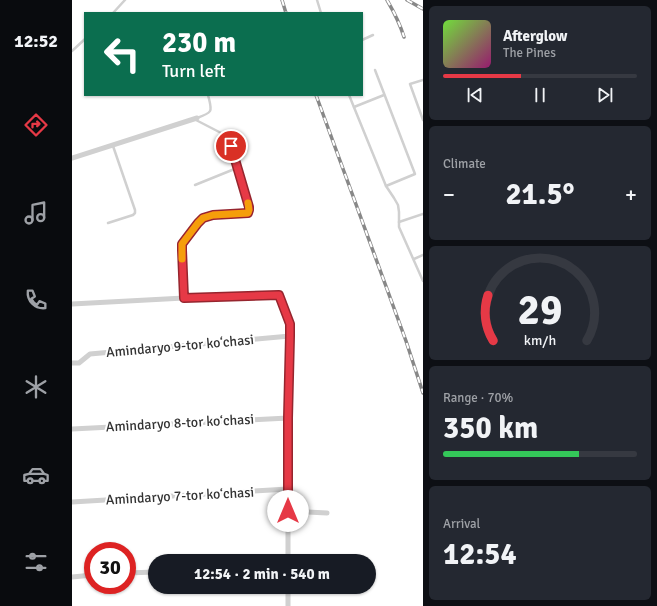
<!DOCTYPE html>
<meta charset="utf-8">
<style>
body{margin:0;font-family:Signika,sans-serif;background:#242831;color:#f1f3f6;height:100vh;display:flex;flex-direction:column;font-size:15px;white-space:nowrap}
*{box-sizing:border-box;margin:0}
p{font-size:13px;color:#9ea1a6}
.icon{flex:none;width:22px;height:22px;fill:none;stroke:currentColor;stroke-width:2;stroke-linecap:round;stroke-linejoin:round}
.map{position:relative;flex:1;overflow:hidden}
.details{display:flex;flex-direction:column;gap:6px;padding:6px;background:#0d0f14;width:234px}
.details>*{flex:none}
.guide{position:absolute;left:12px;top:12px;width:279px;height:84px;border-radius:0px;box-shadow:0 1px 3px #0004;background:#0b6e4f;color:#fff;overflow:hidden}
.speed{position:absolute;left:12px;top:542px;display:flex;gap:8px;font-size:20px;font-weight:700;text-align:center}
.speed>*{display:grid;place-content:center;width:52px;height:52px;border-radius:50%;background:#171b24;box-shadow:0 1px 3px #0004;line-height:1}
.speed .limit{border:6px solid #d22;background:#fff;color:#111}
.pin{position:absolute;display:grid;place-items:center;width:34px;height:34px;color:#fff;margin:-17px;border:2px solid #fff;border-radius:50%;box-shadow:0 1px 4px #0007}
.me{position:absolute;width:44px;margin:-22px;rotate:0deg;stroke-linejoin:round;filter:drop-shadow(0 0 3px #0008)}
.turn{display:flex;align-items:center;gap:14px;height:84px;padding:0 12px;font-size:18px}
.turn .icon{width:52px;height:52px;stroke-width:2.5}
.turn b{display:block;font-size:28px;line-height:34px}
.big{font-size:30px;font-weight:800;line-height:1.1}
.details .tile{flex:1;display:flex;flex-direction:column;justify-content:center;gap:6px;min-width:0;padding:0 14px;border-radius:6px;background:#242831}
.details .dial{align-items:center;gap:0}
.dial svg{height:104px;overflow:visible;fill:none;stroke:#363941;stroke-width:7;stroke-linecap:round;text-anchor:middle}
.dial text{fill:#f1f3f6;stroke:none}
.song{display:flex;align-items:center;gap:12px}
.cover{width:48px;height:48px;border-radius:6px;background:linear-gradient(135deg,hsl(100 70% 55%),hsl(320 70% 35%))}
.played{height:4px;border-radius:2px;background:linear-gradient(90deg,#e63946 40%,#363941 40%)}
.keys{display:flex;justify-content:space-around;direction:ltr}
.heat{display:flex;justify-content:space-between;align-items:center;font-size:22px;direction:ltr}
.charge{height:6px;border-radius:3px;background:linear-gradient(90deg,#34c759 70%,#363941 0)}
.trip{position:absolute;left:76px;top:554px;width:228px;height:40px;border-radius:20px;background:#171b24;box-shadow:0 1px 3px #0004;font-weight:800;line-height:40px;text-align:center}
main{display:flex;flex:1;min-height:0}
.tabs{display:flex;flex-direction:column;width:72px;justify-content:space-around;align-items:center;background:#090b0e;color:#9ea1a6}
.tabs .icon{width:28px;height:28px}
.tabs .current{color:#e63946}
.tabs b{font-size:18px;color:#f1f3f6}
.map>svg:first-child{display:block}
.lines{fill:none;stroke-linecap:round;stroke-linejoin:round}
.service{stroke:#d0d0d0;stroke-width:2.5}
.minor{stroke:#d0d0d0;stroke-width:5}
.rail-casing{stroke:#888;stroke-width:3.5}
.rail{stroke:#fff;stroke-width:2;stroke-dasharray:6;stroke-linecap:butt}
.route-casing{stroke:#96252e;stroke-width:10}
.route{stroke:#e63946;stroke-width:7}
.slow{stroke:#f59e0b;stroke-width:7}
.labels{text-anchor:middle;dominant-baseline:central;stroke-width:4;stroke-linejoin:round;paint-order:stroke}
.street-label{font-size:14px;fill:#333;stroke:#fff}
</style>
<main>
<nav class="tabs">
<b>12:52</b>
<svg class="icon current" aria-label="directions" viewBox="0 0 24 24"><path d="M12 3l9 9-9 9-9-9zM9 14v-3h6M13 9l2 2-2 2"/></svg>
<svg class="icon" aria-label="music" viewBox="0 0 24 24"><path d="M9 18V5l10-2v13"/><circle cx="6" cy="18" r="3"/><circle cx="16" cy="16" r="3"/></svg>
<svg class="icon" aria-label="phone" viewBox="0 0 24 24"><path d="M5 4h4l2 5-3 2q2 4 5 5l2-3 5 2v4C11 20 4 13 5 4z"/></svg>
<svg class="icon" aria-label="climate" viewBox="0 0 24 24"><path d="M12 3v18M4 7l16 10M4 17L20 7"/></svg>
<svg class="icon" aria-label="car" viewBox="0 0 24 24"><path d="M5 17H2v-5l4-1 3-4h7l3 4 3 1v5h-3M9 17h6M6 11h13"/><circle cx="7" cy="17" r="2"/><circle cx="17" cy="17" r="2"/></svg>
<svg class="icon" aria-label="filters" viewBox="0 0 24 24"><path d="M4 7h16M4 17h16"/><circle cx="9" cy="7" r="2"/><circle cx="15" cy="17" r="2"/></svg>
</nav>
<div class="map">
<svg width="351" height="606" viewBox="0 0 351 606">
<rect width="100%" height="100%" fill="#fff"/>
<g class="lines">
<g class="service">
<polyline points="245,0 249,13"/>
<polyline points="41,13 53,0"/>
<polyline points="290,40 301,35"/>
<polyline points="0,51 13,39"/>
<polyline points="303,70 343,174 314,186"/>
<polyline points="351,80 338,84 351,120"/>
<polyline points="277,95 314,186 322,198 326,205 327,212 327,227 351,281"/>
<polyline points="282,107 312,95"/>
<path d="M 125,118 C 142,112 140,111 136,95"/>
<polyline points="123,185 165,168"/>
<polyline points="327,222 351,214"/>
<polyline points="36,223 61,215 63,213 63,210 41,146"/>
<polyline points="342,259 351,255"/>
<polyline points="112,298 110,250 110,244 125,223 131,218 141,215 176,213 177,210 177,207 157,139 153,135 122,119"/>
</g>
<g class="minor">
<polyline points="0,158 125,118"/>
<polyline points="0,304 112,298 207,295 218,325 218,336 216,418 216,561"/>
<polyline points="0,363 7,363 18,354 218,336"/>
<polyline points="0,429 216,418"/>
<polyline points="0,502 216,489"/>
<polyline points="216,511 255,513"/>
<polyline points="55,573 83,572"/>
<polyline points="0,577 21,575"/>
<polyline points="216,587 216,606"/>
</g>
<g class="rail-casing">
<g id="rail">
<polyline points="210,0 214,13"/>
<path d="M 315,0 C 322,12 328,24 332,37"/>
<polyline points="335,0 351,9"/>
<polyline points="244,95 334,341 351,393"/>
</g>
</g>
<use href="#rail" class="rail"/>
</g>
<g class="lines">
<g class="route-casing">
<polyline id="route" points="159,146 177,207 177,210 176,213 141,215 131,218 126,223 110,244 110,250 112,298 207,295 218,324 218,336 216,418 216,511"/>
</g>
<use href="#route" class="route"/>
<polyline class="slow" points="110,259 110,244 126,223 131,218 141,215 176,213 177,210 176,203"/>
</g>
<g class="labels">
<g class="street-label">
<text transform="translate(108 346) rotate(-5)">Amindaryo 9-tor koʻchasi</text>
<text transform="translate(108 423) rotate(-3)">Amindaryo 8-tor koʻchasi</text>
<text transform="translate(108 496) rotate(-3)">Amindaryo 7-tor koʻchasi</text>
</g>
</g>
</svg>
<div class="speed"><div class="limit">30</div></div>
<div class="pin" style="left:159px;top:146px;background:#d93025"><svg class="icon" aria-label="arrive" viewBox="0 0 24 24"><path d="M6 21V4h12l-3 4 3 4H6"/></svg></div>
<svg class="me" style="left:216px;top:511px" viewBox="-20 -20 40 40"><circle r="19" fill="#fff"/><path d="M0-13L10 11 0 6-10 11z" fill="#e63946"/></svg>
<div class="trip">12:54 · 2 min · 540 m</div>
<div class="guide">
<div class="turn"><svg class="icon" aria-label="left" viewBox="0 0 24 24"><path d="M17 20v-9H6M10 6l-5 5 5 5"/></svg><div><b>230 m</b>Turn left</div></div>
</div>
</div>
<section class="details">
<div class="tile">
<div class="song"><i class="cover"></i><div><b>Afterglow</b><p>The Pines</p></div></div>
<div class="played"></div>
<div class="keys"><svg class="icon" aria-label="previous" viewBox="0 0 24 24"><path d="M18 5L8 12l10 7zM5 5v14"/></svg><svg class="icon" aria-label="pause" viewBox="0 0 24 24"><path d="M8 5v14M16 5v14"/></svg><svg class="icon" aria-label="next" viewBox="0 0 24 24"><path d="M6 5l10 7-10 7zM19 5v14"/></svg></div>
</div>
<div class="tile"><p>Climate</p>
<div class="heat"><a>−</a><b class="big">21.5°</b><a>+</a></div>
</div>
<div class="tile dial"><svg viewBox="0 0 100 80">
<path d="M14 69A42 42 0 1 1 86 69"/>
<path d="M14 69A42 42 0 0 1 10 34" stroke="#e63946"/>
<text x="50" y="56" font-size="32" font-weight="700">29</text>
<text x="50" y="72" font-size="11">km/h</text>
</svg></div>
<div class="tile"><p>Range · 70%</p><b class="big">350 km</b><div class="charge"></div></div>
<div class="tile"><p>Arrival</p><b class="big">12:54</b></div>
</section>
</main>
